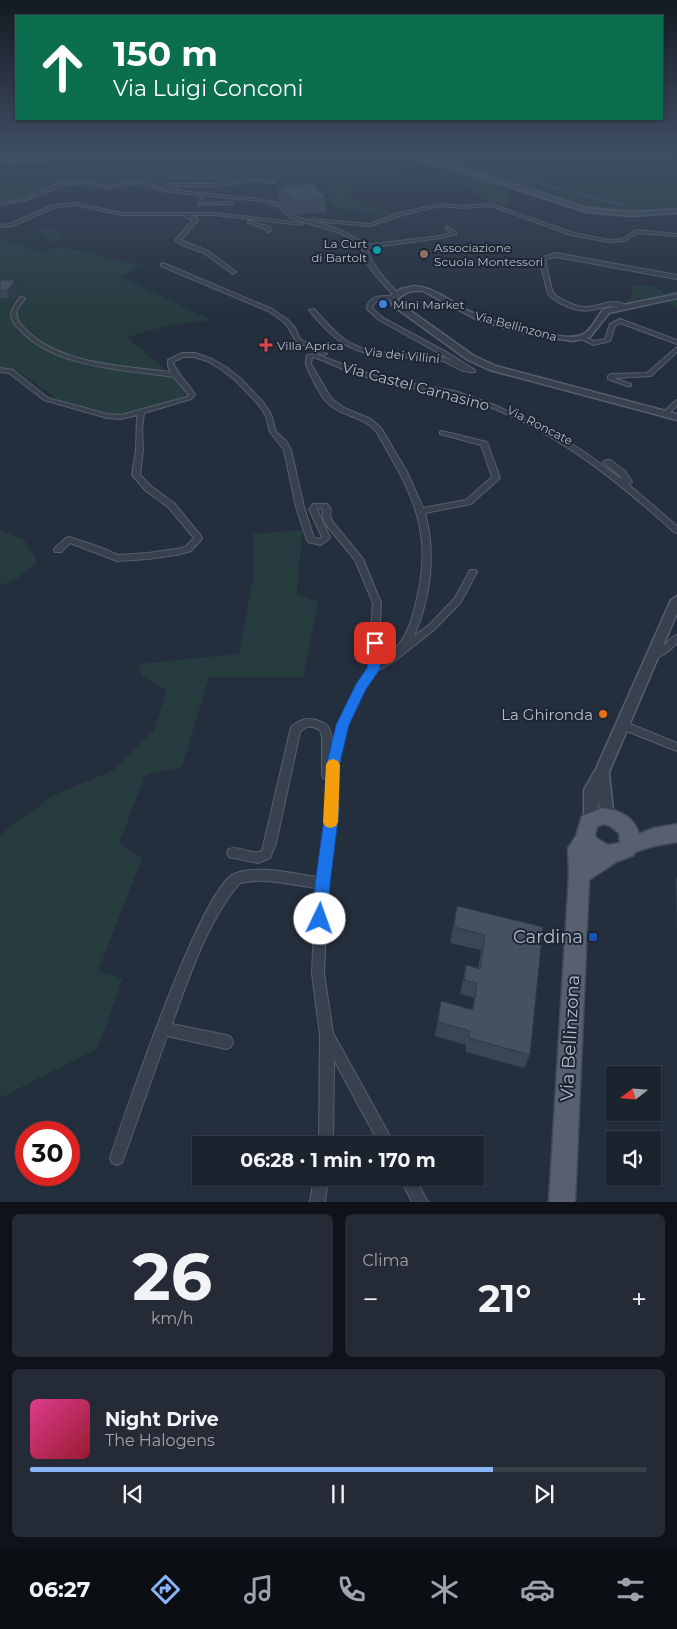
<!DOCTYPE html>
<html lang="it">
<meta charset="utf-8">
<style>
body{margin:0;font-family:Montserrat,sans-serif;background:#242b36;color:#f1f3f6;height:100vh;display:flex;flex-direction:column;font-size:19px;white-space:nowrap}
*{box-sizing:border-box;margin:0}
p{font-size:16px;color:#a0a4aa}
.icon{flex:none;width:28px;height:28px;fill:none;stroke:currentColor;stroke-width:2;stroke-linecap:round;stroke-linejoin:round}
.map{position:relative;height:1202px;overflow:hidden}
.side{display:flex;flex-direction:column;gap:12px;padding:12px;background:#0f1319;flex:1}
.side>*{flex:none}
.hud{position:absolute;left:15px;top:15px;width:648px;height:105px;border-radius:0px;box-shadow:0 1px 4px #0004,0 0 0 1px #39404a;background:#0b6e4f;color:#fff;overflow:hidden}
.needle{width:32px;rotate:253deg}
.tools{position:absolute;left:606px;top:1066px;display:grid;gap:10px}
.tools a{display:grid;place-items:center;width:55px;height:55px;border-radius:0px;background:#1b232e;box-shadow:0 1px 4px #0004,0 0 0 1px #39404a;font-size:25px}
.speed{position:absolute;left:15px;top:1121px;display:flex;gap:10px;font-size:25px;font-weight:700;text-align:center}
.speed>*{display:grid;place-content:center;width:65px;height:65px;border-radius:50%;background:#1b232e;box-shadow:0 1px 4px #0004,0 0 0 1px #39404a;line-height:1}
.speed .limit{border:8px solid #d22;background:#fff;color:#111}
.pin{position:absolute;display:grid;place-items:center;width:42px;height:42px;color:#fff;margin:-21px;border-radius:10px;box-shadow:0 2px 8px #0006}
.me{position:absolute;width:55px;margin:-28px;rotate:3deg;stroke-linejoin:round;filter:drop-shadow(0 0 4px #0008)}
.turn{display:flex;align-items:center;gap:18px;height:105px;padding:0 15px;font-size:22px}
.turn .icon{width:65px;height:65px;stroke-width:2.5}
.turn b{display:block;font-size:35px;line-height:42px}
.big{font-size:38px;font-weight:700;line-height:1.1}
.side .card{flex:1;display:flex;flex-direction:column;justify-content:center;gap:8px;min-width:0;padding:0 18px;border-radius:8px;background:#242b36}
.side .dial{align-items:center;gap:0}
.dial b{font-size:65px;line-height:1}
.song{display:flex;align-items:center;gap:15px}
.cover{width:60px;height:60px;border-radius:8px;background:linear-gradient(135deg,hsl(330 70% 55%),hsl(350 70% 35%))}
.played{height:5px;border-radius:2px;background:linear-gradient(90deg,#8ab4f8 75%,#39404a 75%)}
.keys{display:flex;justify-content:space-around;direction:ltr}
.heat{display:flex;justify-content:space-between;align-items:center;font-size:28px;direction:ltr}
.side .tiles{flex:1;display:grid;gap:12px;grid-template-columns:1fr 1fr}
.card:last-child{grid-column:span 2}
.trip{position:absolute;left:192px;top:1136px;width:292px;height:50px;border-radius:0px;background:#1b232e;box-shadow:0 1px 4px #0004,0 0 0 1px #39404a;font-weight:700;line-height:50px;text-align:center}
.tab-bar{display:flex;height:80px;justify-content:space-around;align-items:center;background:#0b0e12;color:#a0a4aa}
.tab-bar .icon{width:35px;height:35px}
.tab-bar .on{color:#8ab4f8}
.tab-bar b{font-size:22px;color:#f1f3f6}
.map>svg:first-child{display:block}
.green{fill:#263c3f}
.water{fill:#394c67}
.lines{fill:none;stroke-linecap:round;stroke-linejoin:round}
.stream{stroke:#394c67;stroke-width:2}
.minor-casing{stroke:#565f6c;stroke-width:2}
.tertiary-casing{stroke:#565f6c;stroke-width:3}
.secondary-casing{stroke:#565f6c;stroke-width:3}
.primary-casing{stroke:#414a57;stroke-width:3}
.minor{fill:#38414e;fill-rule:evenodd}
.tertiary{fill:#38414e;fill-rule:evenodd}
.secondary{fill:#465061;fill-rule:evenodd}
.primary{fill:#56606e;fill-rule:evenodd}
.wall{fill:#3b4654}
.shaded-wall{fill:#303945}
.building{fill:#455162;stroke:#303945}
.route{fill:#1a73e8;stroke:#114b97}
.slow{fill:#f59e0b}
.culture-dot{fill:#0f9aa8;stroke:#1d2633;stroke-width:2}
.education-dot{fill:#8d6e63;stroke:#1d2633;stroke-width:2}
.shop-dot{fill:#3f7fe0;stroke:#1d2633;stroke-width:2}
.health-dot{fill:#e0444e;stroke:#1d2633;stroke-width:2}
.food-dot{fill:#e8710a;stroke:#1d2633;stroke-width:2}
.transit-dot{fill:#1a4fb4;stroke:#1d2633;stroke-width:2}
.labels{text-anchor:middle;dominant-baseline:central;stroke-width:4;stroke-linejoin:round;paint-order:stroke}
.far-poi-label{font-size:12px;fill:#b4bcc9;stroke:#1d2633;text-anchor:start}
.far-street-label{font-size:12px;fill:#b4bcc9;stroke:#1d2633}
.street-label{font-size:15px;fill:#b4bcc9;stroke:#1d2633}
.poi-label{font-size:15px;fill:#b4bcc9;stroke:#1d2633;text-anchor:end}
.near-poi-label{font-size:18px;fill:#b4bcc9;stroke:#1d2633;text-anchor:end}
.near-street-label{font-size:18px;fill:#b4bcc9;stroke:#1d2633}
</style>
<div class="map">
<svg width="677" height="1202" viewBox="0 0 677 1202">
<rect width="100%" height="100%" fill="#242f3e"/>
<g class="green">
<path d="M 232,151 L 334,155 L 333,159 C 347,159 367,156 369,173 L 361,185 L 349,195 L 350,198 L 391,212 L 379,218 L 358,209 L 348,211 L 333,206 L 320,183 L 314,185 L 279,188 L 285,186 L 284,184 L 257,178 L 245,178 L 209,183 L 164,182 L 150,183 L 134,181 L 111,185 L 89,181 L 55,185 L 23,198 L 0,202 L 0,164 L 34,158 L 160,157 Z"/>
<polygon points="421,151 665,151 677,154 677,207 638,213 596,209 440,161 429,157"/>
<path d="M 428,160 L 510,187 L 506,190 L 510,197 L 510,201 L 503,208 C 478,200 460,177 432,170 C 410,165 392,178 371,176 L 372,170 L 370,165 L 393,162 L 417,163 Z"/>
<polygon points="51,227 66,238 50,242 35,231"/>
<polygon points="0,240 12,242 44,252 60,246 140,265 121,277 211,320 170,325 127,337 189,390 183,398 117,415 63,403 18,371 0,371"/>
<polygon points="641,285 654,286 665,294 677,291 677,308 669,303 624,303 631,297 632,286"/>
<polygon points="0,530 24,540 38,562 15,580 0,585"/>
<polygon points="302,530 297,595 318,602 303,677 209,677 182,767 146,774 119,844 142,858 98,971 123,979 97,1049 0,1098 0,835 54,795 114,770 154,730 167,691 142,675 139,664 239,654 254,573 253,534"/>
</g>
<polygon class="water" points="0,151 193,151 162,154 54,153 0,158"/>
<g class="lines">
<polyline class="stream" points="521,178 621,205 629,210"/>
<g class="minor-casing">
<g id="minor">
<polygon points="251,179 275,182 273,183 251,181 218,186 176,186 180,189 178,190 167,185 169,184 218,184"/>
<path d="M 82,181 L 108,186 L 137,181 L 168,190 L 261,199 L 281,204 L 295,216 L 310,221 L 312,219 L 370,224 L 399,213 L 440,204 L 462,206 L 491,204 L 574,233 L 609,240 L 622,239 L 636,230 L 677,234 L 677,236 L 637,233 L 625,241 L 609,242 L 571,235 L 491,206 L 462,208 L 440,206 L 403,215 L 370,226 L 313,221 C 332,227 350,232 365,245 L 440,236 L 450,233 L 445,227 L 447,226 L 456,232 L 456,234 L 441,238 L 367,248 C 373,269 386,279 399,295 L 396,297 L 394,296 L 372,271 L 365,260 L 362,248 L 353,240 L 340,233 L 291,218 L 277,206 L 261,201 L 168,192 L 137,183 L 108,188 L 82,183 L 60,186 L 27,200 L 0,205 L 0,203 L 24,198 L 57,184 Z"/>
<polygon points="202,198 204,199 203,203 231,202 233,203 231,204 198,205 200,199"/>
<polygon points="75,203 122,213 215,213 301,223 303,224 301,225 215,215 190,215 196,217 198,220 181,240 208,251 235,271 236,272 233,274 204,253 180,244 176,241 176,239 193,220 185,217 185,215 122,215 75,205 56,207 12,226 0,227 0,225 9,224 53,205"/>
<polygon points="250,221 270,227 271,231 267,232 266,229 248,223 248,221"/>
<path d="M 556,253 L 677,275 L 677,279 L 556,257 L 545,259 C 547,266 550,288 554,294 C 556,296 561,299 564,300 C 571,304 578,307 586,307 C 601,307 615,296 628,307 L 625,309 C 611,303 605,308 591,310 C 576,313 558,304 548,294 L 539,258 Z"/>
<polygon points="163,263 272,309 288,320 295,328 300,339 327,354 322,355 296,341 289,329 284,322 268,311 161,266 161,264"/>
<path d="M 385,296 L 393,296 L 396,298 C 387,302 376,296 372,308 L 383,318 L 448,353 L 475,370 L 475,372 C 461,374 452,363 439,360 C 427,358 413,358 401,357 C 355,355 338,346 309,310 L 314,309 C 349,349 358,352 411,354 C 425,355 440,355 453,361 L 379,320 L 367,309 C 367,299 376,296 385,296 Z"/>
<path d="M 20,297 L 25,298 C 23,302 18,307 17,311 C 15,318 20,323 24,328 C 58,365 125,366 171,372 L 168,366 L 168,360 L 182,353 L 195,353 L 212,359 L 226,367 L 240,378 L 263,402 L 271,414 L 276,432 L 286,441 L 291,450 L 304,507 L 314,538 L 319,539 L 322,537 L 309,509 L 313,504 L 327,504 L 331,509 L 330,515 L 332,521 L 363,559 L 381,603 L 378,662 C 399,651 408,633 414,611 C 435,534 415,498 377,433 C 367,418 349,418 334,408 C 323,401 317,388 311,376 C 307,368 304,364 307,355 L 316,354 L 355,369 L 385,379 L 455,391 L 497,406 L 554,434 L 580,449 L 623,480 L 619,475 L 603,462 L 607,460 L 610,460 L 625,471 L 632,482 L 628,484 L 677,526 L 677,533 L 674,532 C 610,474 539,418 454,395 C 431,389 406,389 383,382 C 369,378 354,373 340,368 C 331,364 321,359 312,357 L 311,364 L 331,398 L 344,408 L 371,419 L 381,428 L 407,472 L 423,508 L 466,500 L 492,477 L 481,445 L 440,434 L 440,432 L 442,431 L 487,442 L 500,478 L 471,504 L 425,513 C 436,553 431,597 414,636 L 429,625 L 455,598 L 470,570 L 476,570 L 477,572 L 461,602 L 435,629 L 396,660 L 376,672 L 365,689 L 347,725 L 338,767 L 337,812 L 328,883 L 324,973 L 333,1033 L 395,1145 L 380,1145 L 334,1060 L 333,1145 L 319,1145 L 320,1035 L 312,973 L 316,888 C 292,885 263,877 240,883 C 208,919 188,980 172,1024 L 226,1035 L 231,1037 L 233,1042 L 231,1047 L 226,1049 L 167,1036 L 122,1163 L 117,1165 L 112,1163 L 110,1158 C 125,1114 201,889 234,874 C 256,864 294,874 317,877 L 327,812 L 327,779 L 323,778 L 322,775 L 322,737 L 320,730 C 312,726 307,725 300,732 L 276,843 L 270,858 L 258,863 L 229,857 L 227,853 L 229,849 C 240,845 251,856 262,851 L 291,727 C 301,718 310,717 322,722 C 324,723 327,724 328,727 C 332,733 332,740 332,747 L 337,725 L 358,684 L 368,668 L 373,603 L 355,560 L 324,522 L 322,508 L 317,509 L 330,538 L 321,545 L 308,542 L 307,540 L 296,507 L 284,450 L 270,432 L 266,416 L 259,405 L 236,381 L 222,370 L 207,361 L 194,357 L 183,357 L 173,362 C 177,375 189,383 195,395 L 191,399 L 144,413 L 142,429 L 143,450 L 140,475 L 152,487 L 174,503 L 201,536 L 202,538 L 201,540 L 191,551 L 176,555 L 148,559 L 117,561 L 70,543 L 61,552 L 55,552 L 54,550 L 55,548 L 66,538 L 69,537 L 97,546 L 118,555 L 148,553 L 176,549 L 185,547 L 194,538 L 168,507 L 146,491 L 132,475 L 136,450 L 137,415 L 121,419 L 107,418 L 44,400 L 9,373 L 0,372 L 0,368 L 13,370 L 48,398 L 107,414 L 121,415 L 187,397 L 189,395 L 174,377 C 126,370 55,368 20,330 C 15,325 11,321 11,314 C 12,308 17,302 20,297 Z"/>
<polygon points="620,319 677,340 677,344 620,323 615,326 610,341 594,345 578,338 581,336 594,341 605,339 610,324"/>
<polygon points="677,347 677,352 651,376 614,378 631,384 631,386 627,386 608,379 608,376 611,374 647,373"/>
<polygon points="677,400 677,406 667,415 663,415 663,413 675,401"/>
<path d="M 677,635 L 677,643 C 669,651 660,660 649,658 L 647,656 C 652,651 658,650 663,646 C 668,642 671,637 677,635 Z"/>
<polygon points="623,721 677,743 677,751 619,728 618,725 619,722"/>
<polygon points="314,1178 328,1178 325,1202 310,1202"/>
<polygon points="400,1178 415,1178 428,1202 412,1202"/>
</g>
</g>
<g class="tertiary-casing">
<g id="tertiary">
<path d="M 414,286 C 438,288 452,304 473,313 C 492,322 563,343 582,335 C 592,331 596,317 604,309 L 677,294 L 677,298 L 609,313 L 590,337 L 573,341 L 527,334 L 478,320 L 423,291 C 412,290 406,292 397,299 L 408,309 L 474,356 L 496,366 L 677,414 L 677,420 L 490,370 L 468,360 L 392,305 L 390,296 L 401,289 Z"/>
<path d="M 677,596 L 677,613 L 609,772 C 609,781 615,815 613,820 L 608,822 L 603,820 L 598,802 L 598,820 L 596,824 L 591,826 L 586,824 L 584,820 L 584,790 L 596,769 L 671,600 Z"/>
</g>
</g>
<g class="secondary-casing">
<g id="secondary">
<polygon points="221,151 191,155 0,162 0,158 55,155"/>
<polygon points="273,151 403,154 441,161 588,208 631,212 677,209 677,213 631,216 587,212 438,164 403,158"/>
</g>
</g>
<g class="primary-casing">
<path id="primary" d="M 602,808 C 619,810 634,816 639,834 L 654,828 L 677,824 L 677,842 L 654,846 L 635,852 L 634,855 L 616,862 L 589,880 L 575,1202 L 549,1202 L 569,875 L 568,848 L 576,836 L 582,816 ZM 603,824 L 610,826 L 619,833 L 620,843 L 608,845 L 596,838 L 595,834 L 597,827 Z"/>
</g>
<use href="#minor" class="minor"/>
<use href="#tertiary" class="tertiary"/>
<use href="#secondary" class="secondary"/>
<use href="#primary" class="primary"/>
</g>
<g class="wall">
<polygon points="278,188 326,199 326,213 296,214 278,201"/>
<polygon points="0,280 17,287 9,298 0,298"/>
<polygon points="677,876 677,934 676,879"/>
<polygon points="457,906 543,927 530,1055 524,1068 466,1052 466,1045 435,1036 441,1001 472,1009 474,998 460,994 466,965 478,968 481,950 450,943"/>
</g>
<polygon class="shaded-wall" points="15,280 17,287 9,298 7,291"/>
<g class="building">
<polygon points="313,183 326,199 296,201 278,188"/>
<polygon points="0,280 15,280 7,291 0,291"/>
<polygon points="457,906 543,927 530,1055 469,1038 470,1031 438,1022 441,1001 473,1010 477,983 464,980 466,965 480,969 485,935 454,927"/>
</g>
<linearGradient id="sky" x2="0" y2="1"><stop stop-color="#141a22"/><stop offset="0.47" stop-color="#3f4d63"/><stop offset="1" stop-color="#3f4d63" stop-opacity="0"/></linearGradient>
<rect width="677" height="320" fill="url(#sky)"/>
<polygon class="route" points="375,639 381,643 380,669 366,689 349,725 339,767 339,812 330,884 328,919 326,924 320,927 315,924 313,919 315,884 325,812 326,767 336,725 356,684 367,668 369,643"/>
<polygon class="slow" points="333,759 338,761 340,765 338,822 336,826 330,828 325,826 323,822 326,765 328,761"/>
<circle class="culture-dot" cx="377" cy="250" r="5"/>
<circle class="education-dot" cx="424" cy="254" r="5"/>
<circle class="shop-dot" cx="383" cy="304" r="5"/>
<path class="health-dot" d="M263.5 337.5h5v5h5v5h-5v5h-5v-5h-5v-5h5z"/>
<circle class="food-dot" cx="603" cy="714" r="5"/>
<rect class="transit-dot" x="588" y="932" width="10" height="10" rx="2.5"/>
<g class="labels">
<g class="far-poi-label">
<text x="367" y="243" text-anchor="end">La Curt<tspan x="367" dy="14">di Bartolt</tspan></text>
<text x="434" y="247">Associazione<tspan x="434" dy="14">Scuola Montessori</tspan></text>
<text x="393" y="304">Mini Market</text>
<text x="277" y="345">Villa Aprica</text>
</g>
<g class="far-street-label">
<text transform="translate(516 326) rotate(15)">Via Bellinzona</text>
<text transform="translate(402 355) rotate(6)">Via dei Villini</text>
<text transform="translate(540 425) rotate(27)">Via Roncate</text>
</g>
<g class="street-label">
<text transform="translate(416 386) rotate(15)">Via Castel Carnasino</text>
</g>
<g class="poi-label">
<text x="593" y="714">La Ghironda</text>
</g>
<g class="near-poi-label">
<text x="583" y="937">Cardina</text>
</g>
<g class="near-street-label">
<text transform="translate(570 1038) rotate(-87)">Via Bellinzona</text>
</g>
</g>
</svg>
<div class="tools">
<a><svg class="needle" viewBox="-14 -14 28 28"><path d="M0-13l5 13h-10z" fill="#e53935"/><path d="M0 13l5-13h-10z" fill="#a0a4aa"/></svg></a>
<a><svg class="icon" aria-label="sound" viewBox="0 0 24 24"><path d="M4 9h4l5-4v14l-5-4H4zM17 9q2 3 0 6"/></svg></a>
</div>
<div class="speed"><div class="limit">30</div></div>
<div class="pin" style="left:375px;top:643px;background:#d93025"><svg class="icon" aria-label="arrive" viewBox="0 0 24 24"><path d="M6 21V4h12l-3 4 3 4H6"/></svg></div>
<svg class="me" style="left:320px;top:919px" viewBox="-20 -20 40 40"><circle r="19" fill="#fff"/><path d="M0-13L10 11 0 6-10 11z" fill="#1a73e8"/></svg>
<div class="trip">06:28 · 1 min · 170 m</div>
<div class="hud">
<div class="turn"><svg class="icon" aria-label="ahead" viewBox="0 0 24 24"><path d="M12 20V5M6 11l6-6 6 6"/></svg><div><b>150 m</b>Via Luigi Conconi</div></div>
</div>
</div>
<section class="side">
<div class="tiles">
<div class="card dial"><b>26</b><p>km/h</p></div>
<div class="card"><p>Clima</p>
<div class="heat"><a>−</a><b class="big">21°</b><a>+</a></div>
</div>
<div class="card">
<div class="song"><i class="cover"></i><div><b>Night Drive</b><p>The Halogens</p></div></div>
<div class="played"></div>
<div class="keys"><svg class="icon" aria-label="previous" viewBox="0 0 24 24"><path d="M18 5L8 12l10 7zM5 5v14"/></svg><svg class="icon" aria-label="pause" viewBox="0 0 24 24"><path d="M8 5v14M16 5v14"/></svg><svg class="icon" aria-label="next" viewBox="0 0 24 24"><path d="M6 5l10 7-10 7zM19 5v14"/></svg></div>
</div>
</div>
</section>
<nav class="tab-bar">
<b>06:27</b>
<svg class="icon on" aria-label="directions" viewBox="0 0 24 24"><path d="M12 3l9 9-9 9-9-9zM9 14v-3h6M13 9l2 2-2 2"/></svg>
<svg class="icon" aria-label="music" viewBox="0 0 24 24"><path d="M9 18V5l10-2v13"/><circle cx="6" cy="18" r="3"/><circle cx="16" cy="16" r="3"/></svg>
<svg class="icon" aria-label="phone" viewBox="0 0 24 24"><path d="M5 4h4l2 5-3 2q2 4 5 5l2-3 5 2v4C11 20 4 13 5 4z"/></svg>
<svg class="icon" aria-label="climate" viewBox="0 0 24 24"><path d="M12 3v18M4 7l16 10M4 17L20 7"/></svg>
<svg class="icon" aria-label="car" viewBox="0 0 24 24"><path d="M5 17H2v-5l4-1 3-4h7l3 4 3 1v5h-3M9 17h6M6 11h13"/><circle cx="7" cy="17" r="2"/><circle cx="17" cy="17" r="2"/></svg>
<svg class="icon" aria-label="filters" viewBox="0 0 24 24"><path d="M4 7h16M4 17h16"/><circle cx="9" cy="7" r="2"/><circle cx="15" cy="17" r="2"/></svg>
</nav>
